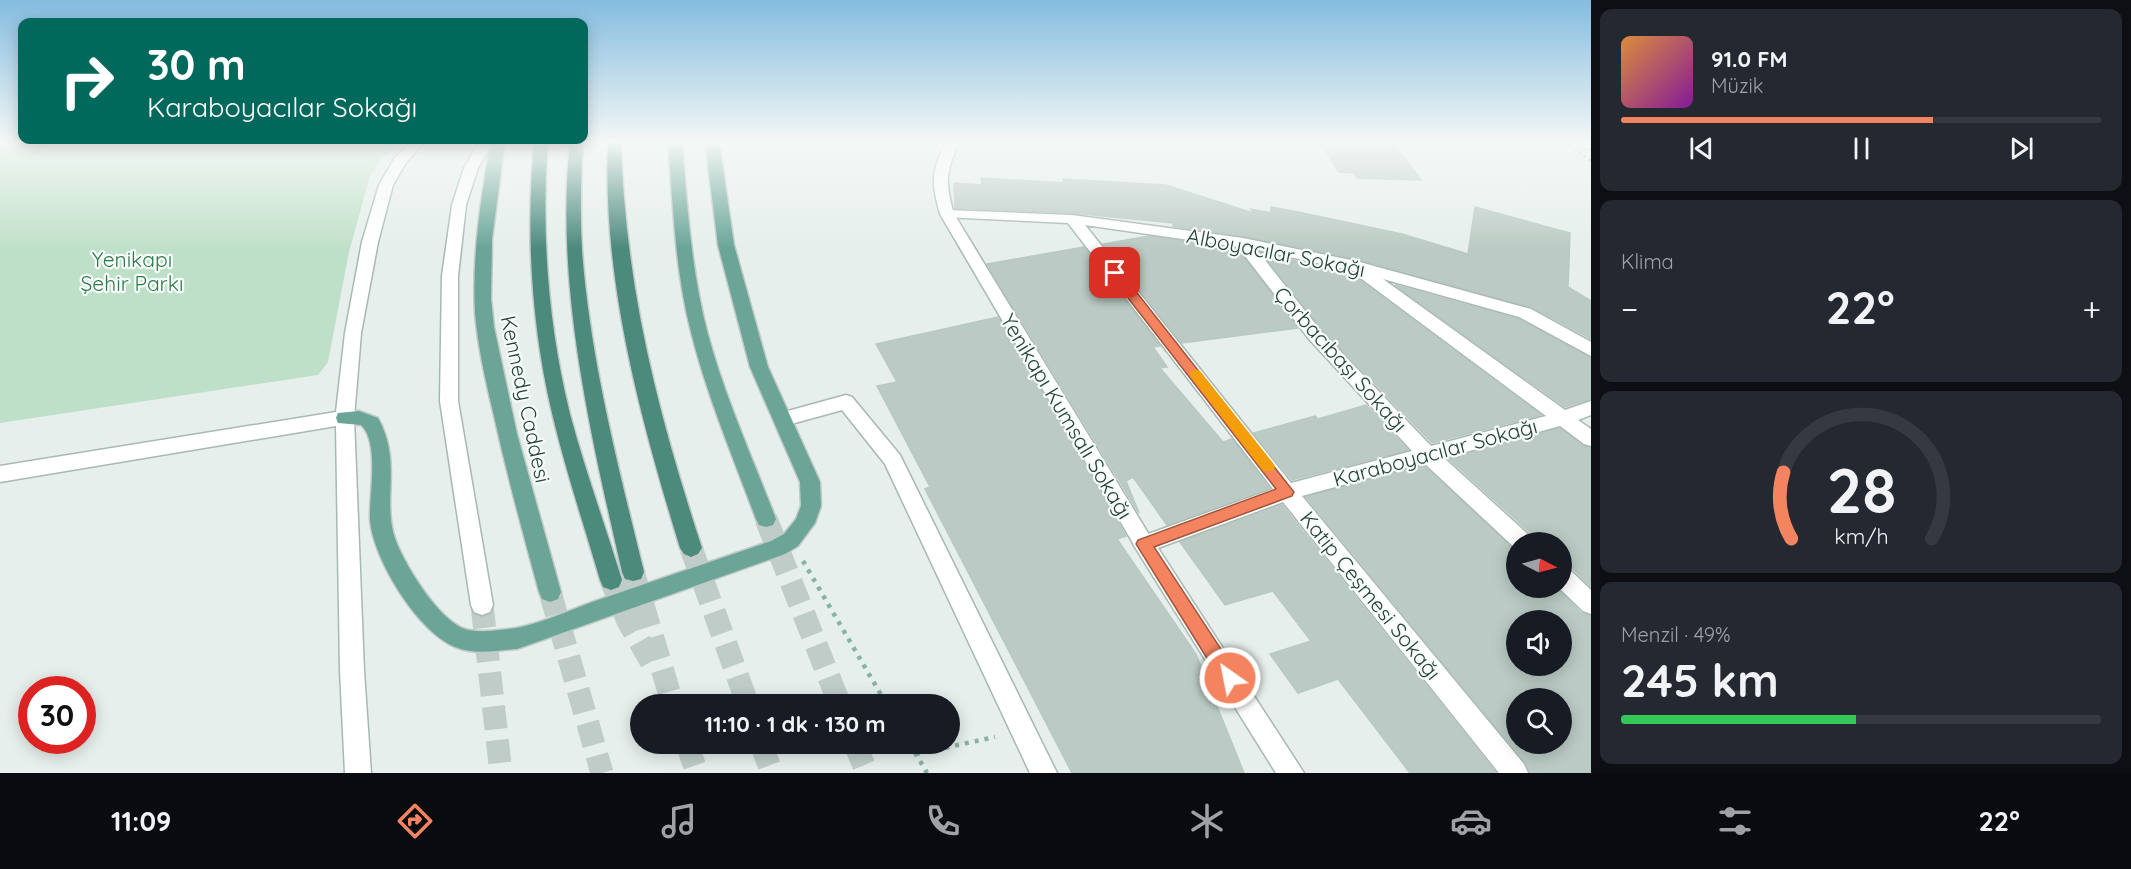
<!DOCTYPE html>
<html lang="tr">
<meta charset="utf-8">
<style>
body{margin:0;font-family:Quicksand,sans-serif;background:#242831;color:#f1f3f6;height:100vh;display:flex;flex-direction:column;font-size:22px;white-space:nowrap}
*{box-sizing:border-box;margin:0}
p{font-size:20px;color:#9ea1a6}
.icon{flex:none;width:33px;height:33px;fill:none;stroke:currentColor;stroke-width:2;stroke-linecap:round;stroke-linejoin:round}
.map{position:relative;flex:1;overflow:hidden}
.details{display:flex;flex-direction:column;gap:9px;padding:9px;background:#0d0f14;width:540px}
.details>*{flex:none}
.hud{position:absolute;left:18px;top:18px;width:570px;height:126px;border-radius:12px;box-shadow:0 3px 15px #0003;background:#00695c;color:#fff;overflow:hidden}
.needle{width:39px;rotate:96deg}
.fabs{position:absolute;left:1506px;top:532px;display:grid;gap:12px}
.fabs a{display:grid;place-items:center;width:66px;height:66px;border-radius:50%;background:#171b24;box-shadow:0 3px 15px #0003;font-size:30px}
.speed{position:absolute;left:18px;top:676px;display:flex;gap:12px;font-size:30px;font-weight:700;text-align:center}
.speed>*{display:grid;place-content:center;width:78px;height:78px;border-radius:50%;background:#171b24;box-shadow:0 3px 15px #0003;line-height:1}
.speed .limit{border:9px solid #d22;background:#fff;color:#111}
.pin{position:absolute;display:grid;place-items:center;width:51px;height:51px;color:#fff;margin:-26px;border-radius:12px;box-shadow:0 3px 9px #0006}
.me{position:absolute;width:66px;margin:-33px;rotate:327deg;stroke-linejoin:round;filter:drop-shadow(0 0 4px #0008)}
.turn{display:flex;align-items:center;gap:21px;height:126px;padding:0 30px;font-size:27px}
.turn .icon{width:78px;height:78px;stroke-width:2.5}
.turn b{display:block;font-size:42px;line-height:51px}
.big{font-size:45px;font-weight:700;line-height:1.1}
.details .tile{flex:1;display:flex;flex-direction:column;justify-content:center;gap:9px;min-width:0;padding:0 21px;border-radius:12px;background:#242831}
.details .dial{align-items:center;gap:0}
.dial svg{height:156px;overflow:visible;fill:none;stroke:#363941;stroke-width:7;stroke-linecap:round;text-anchor:middle}
.dial text{fill:#f1f3f6;stroke:none}
.song{display:flex;align-items:center;gap:18px}
.cover{width:72px;height:72px;border-radius:9px;background:linear-gradient(135deg,hsl(30 70% 55%),hsl(290 70% 35%))}
.played{height:6px;border-radius:3px;background:linear-gradient(90deg,#f4845f 65%,#363941 65%)}
.keys{display:flex;justify-content:space-around;direction:ltr}
.heat{display:flex;justify-content:space-between;align-items:center;font-size:33px;direction:ltr}
.charge{height:9px;border-radius:4px;background:linear-gradient(90deg,#34c759 49%,#363941 0)}
.trip{position:absolute;left:630px;top:694px;width:330px;height:60px;border-radius:30px;background:#171b24;box-shadow:0 3px 15px #0003;font-weight:700;line-height:60px;text-align:center}
.dock{display:flex;height:96px;justify-content:space-around;align-items:center;background:#090b0e;color:#9ea1a6}
.dock .icon{width:42px;height:42px}
.dock .current{color:#f4845f}
.dock b{font-size:27px;color:#f1f3f6}
main{display:flex;flex:1;min-height:0}
.map>svg:first-child{display:block}
.green{fill:#bfe0c8}
.building{fill:#bbcac4;stroke:#b8c9c2;stroke-width:1.5;fill-rule:evenodd}
.lines{fill:none;stroke-linecap:round;stroke-linejoin:round}
.minor-tunnel{stroke:#bfccc8;stroke-width:23;stroke-dasharray:23 11;stroke-linecap:butt}
.primary-tunnel{stroke:#bfccc8;stroke-width:23;stroke-dasharray:23 11;stroke-linecap:butt}
.trunk-tunnel{stroke:#bfccc8;stroke-width:23;stroke-dasharray:23 11;stroke-linecap:butt}
.service-casing{stroke:#a8b8b2;stroke-width:3}
.minor-casing{stroke:#a8b8b2;stroke-width:3}
.tertiary-casing{stroke:#a8b8b2;stroke-width:3}
.primary-casing{stroke:#c2cac8;stroke-width:3}
.trunk-casing{stroke:#c2cac8;stroke-width:3}
.path-far1{stroke:#86b3a5;stroke-width:3;stroke-dasharray:2 4;stroke-linecap:butt}
.path{stroke:#86b3a5;stroke-width:4.5;stroke-dasharray:4 6;stroke-linecap:butt}
.service{fill:#fff;fill-rule:evenodd}
.minor{fill:#fff;fill-rule:evenodd}
.tertiary{fill:#fff;fill-rule:evenodd}
.primary{fill:#6aa596;fill-rule:evenodd}
.trunk{fill:#4c8a7c;fill-rule:evenodd}
.route{fill:#f4845f;stroke:#9f563e;stroke-width:1.5}
.slow{fill:#f59e0b}
.labels{text-anchor:middle;dominant-baseline:central;stroke-width:4.5;stroke-linejoin:round;paint-order:stroke}
.street-label{font-size:21px;fill:#24423a;stroke:#f7fbf9}
.park-label{font-size:21px;fill:#2d7a4b;stroke:#f7fbf9}
</style>
<main>
<div class="map">
<svg width="1591" height="773" viewBox="0 0 1591 773">
<rect width="100%" height="100%" fill="#e6efeb"/>
<polygon class="green" points="0,141 399,141 381,159 370,176 349,252 328,362 318,375 0,423"/>
<g class="building">
<polygon points="1319,141 1392,141 1421,180 1357,178 1354,173 1339,172"/>
<polygon points="981,178 1064,183 1063,179 1166,185 1253,213 1251,209 1271,213 1271,207 1303,213 1402,234 1468,254 1475,207 1570,233 1568,287 1591,301 1591,339 1532,307 1357,259 1243,236 1173,226 1173,223 1072,213 955,208 954,183 982,185"/>
<polygon points="1149,236 1237,249 1298,328 1182,343 1103,244"/>
<polygon points="1084,247 1160,346 1153,347 1167,367 1160,368 1223,442 1232,439 1269,488 1167,525 1133,477 1126,481 1139,513 987,264"/>
<polygon points="1263,254 1356,274 1358,279 1541,415 1432,443 1323,330"/>
<polygon points="1395,285 1518,319 1591,358 1591,399 1565,407"/>
<polygon points="998,317 1126,536 1117,539 1196,654 1244,773 1072,773 925,489 930,487 877,386 897,382 876,344"/>
<polygon points="1366,405 1408,450 1292,480 1254,433 1315,416 1318,419"/>
<polygon points="1560,428 1583,446 1591,448 1591,587 1572,568 1562,566 1562,543 1537,543 1533,535 1449,459"/>
<path d="M 1423,465 L 1516,551 L 1516,588 L 1557,588 L 1581,613 L 1591,616 L 1591,773 L 1530,773 L 1526,763 L 1306,497 ZM 1516,621 L 1562,621 L 1562,666 L 1516,666 ZM 1516,699 L 1562,699 L 1562,744 L 1516,744 Z"/>
<polygon points="1282,505 1496,773 1410,773 1338,679 1298,693 1270,654 1311,641 1273,591 1225,605 1180,542"/>
</g>
<g class="lines">
<polyline class="minor-tunnel" points="482,605 501,773"/>
<g class="primary-tunnel">
<polyline points="766,519 840,705"/>
<polyline points="550,592 602,773"/>
<polyline points="855,744 867,773"/>
</g>
<g class="trunk-tunnel">
<polyline points="691,548 748,705"/>
<polyline points="633,572 673,705"/>
<polyline points="611,580 628,621 652,663"/>
<polyline points="687,744 697,773"/>
<polyline points="761,744 772,773"/>
</g>
<g class="service-casing">
<polygon id="service" points="411,141 425,141 405,164 393,185 378,242 361,333 354,418 364,671 371,773 345,773 340,671 336,426 0,482 0,466 336,412 345,333 362,242 379,185 394,159"/>
</g>
<g class="minor-casing">
<g id="minor">
<polygon points="480,141 494,141 478,168 466,205 458,276 458,401 493,605 490,612 482,615 474,612 471,605 440,401 442,276 452,205 464,168"/>
<path d="M 947,210 L 1072,215 L 1243,238 L 1356,261 L 1531,309 L 1591,342 L 1591,356 L 1519,317 L 1383,279 L 1565,410 L 1591,401 L 1591,415 L 1578,420 L 1591,429 L 1591,446 L 1584,444 L 1560,426 L 1444,458 L 1531,537 L 1535,543 L 1516,543 L 1516,549 L 1424,463 L 1302,496 L 1524,764 L 1528,773 L 1499,773 L 1283,502 L 1158,548 L 1304,773 L 1276,773 L 1133,544 L 1137,538 L 1273,489 L 1068,223 L 942,217 L 940,214 ZM 1085,225 L 1238,247 L 1309,339 L 1412,451 L 1291,483 ZM 1257,250 L 1358,272 L 1359,277 L 1546,416 L 1431,446 L 1321,331 Z"/>
<polygon points="846,395 852,397 900,455 1057,773 1030,773 885,464 842,410 784,426 777,424 775,419 777,414"/>
<polygon points="1562,568 1570,570 1591,590 1591,614 1583,611 1559,588 1562,588"/>
</g>
</g>
<g class="tertiary-casing">
<path id="tertiary" d="M 947,141 L 960,141 C 945,171 945,183 954,214 L 1151,538 L 1155,544 L 1151,550 L 1144,553 L 1137,550 L 940,214 C 931,182 931,170 947,141 Z"/>
</g>
<g class="primary-casing">
<g id="primary">
<path d="M 491,141 L 505,141 L 492,239 L 491,299 L 494,327 L 517,434 L 561,592 L 558,599 L 550,602 L 542,599 L 539,592 C 523,533 507,475 494,416 C 486,382 478,348 475,313 C 472,255 481,197 491,141 Z"/>
<path d="M 668,141 L 682,141 C 687,204 691,269 707,331 C 724,395 752,457 776,519 L 773,525 L 766,527 L 759,525 L 756,519 C 733,457 707,396 691,332 C 675,270 673,205 668,141 Z"/>
<path d="M 705,141 L 719,141 L 734,245 L 768,367 L 820,482 L 821,506 L 815,523 L 798,546 L 785,554 L 517,649 C 498,650 476,655 458,648 C 420,636 372,558 370,519 C 369,496 380,442 361,425 L 338,423 L 336,418 L 338,413 L 359,411 L 378,418 C 404,465 379,504 398,546 C 409,571 437,616 462,628 C 476,634 501,630 516,628 C 543,623 572,609 598,600 C 656,580 713,561 771,541 L 784,534 L 796,519 L 801,506 L 800,482 L 750,367 L 718,245 Z"/>
</g>
</g>
<g class="trunk-casing">
<g id="trunk">
<path d="M 534,141 L 548,141 C 541,232 548,325 570,414 C 585,470 605,525 622,580 L 619,587 L 611,590 L 603,587 L 600,580 C 584,525 565,469 552,413 C 531,324 526,232 534,141 Z"/>
<path d="M 570,141 L 583,141 C 581,177 580,214 582,250 C 590,359 618,466 644,572 L 641,579 L 633,581 L 625,579 L 622,572 C 590,431 555,286 570,141 Z"/>
<path d="M 608,141 L 621,141 C 625,286 657,411 702,548 L 698,554 L 691,557 L 684,554 L 680,548 C 640,417 602,279 608,141 Z"/>
</g>
</g>
<g class="path-far1">
<polyline points="1565,141 1591,161"/>
<polyline points="1577,150 1591,149"/>
</g>
<g class="path">
<polyline points="803,561 887,705"/>
<polyline points="910,744 927,773"/>
<polyline points="916,754 995,737"/>
</g>
<use href="#service" class="service"/>
<use href="#minor" class="minor"/>
<use href="#tertiary" class="tertiary"/>
<use href="#primary" class="primary"/>
<use href="#trunk" class="trunk"/>
</g>
<linearGradient id="sky" x2="0" y2="1"><stop stop-color="#84bce0"/><stop offset="0.57" stop-color="#f4f8f6"/><stop offset="1" stop-color="#f4f8f6" stop-opacity="0"/></linearGradient>
<rect width="1591" height="249" fill="url(#sky)"/>
<polygon class="route" points="1115,269 1119,270 1294,492 1292,496 1154,547 1236,672 1239,678 1236,684 1230,686 1223,684 1136,544 1138,540 1276,489 1111,276 1109,273"/>
<polygon class="slow" points="1196,369 1200,371 1273,463 1275,467 1273,471 1263,471 1191,377 1189,374 1191,371"/>
<g class="labels">
<g class="street-label">
<text transform="translate(1276 252) rotate(11)">Alboyacılar Sokağı</text>
<text transform="translate(1341 359) rotate(48)">Çorbacıbaşı Sokağı</text>
<text transform="translate(526 399) rotate(78)">Kennedy Caddesi</text>
<text transform="translate(1067 416) rotate(59)">Yenikapı Kumsalı Sokağı</text>
<text transform="translate(1435 452) rotate(-15)">Karaboyacılar Sokağı</text>
<text transform="translate(1371 595) rotate(51)">Katip Çeşmesi Sokağı</text>
</g>
<g class="park-label">
<text x="132" y="259">Yenikapı<tspan x="132" dy="24">Şehir Parkı</tspan></text>
</g>
</g>
</svg>
<div class="fabs">
<a><svg class="needle" viewBox="-14 -14 28 28"><path d="M0-13l5 13h-10z" fill="#e53935"/><path d="M0 13l5-13h-10z" fill="#9ea1a6"/></svg></a>
<a><svg class="icon" aria-label="sound" viewBox="0 0 24 24"><path d="M4 9h4l5-4v14l-5-4H4zM17 9q2 3 0 6"/></svg></a>
<a><svg class="icon" aria-label="search" viewBox="0 0 24 24"><circle cx="10" cy="10" r="6"/><path d="M15 15l6 6"/></svg></a>
</div>
<div class="speed"><div class="limit">30</div></div>
<div class="pin" style="left:1115px;top:273px;background:#d93025"><svg class="icon" aria-label="arrive" viewBox="0 0 24 24"><path d="M6 21V4h12l-3 4 3 4H6"/></svg></div>
<svg class="me" style="left:1230px;top:678px" viewBox="-20 -20 40 40"><circle r="17" fill="#f4845f" stroke="#fff" stroke-width="3"/><path d="M0-11L8 9 0 5-8 9z" fill="#fff"/></svg>
<div class="trip">11:10 · 1 dk · 130 m</div>
<div class="hud">
<div class="turn"><svg class="icon" aria-label="right" viewBox="0 0 24 24"><path d="M7 20v-9h11M14 6l5 5-5 5"/></svg><div><b>30 m</b>Karaboyacılar Sokağı</div></div>
</div>
</div>
<section class="details">
<div class="tile">
<div class="song"><i class="cover"></i><div><b>91.0 FM</b><p>Müzik</p></div></div>
<div class="played"></div>
<div class="keys"><svg class="icon" aria-label="previous" viewBox="0 0 24 24"><path d="M18 5L8 12l10 7zM5 5v14"/></svg><svg class="icon" aria-label="pause" viewBox="0 0 24 24"><path d="M8 5v14M16 5v14"/></svg><svg class="icon" aria-label="next" viewBox="0 0 24 24"><path d="M6 5l10 7-10 7zM19 5v14"/></svg></div>
</div>
<div class="tile"><p>Klima</p>
<div class="heat"><a>−</a><b class="big">22°</b><a>+</a></div>
</div>
<div class="tile dial"><svg viewBox="0 0 100 80">
<path d="M14 69A42 42 0 1 1 86 69"/>
<path d="M14 69A42 42 0 0 1 10 35" stroke="#f4845f"/>
<text x="50" y="56" font-size="32" font-weight="700">28</text>
<text x="50" y="72" font-size="11">km/h</text>
</svg></div>
<div class="tile"><p>Menzil · 49%</p><b class="big">245 km</b><div class="charge"></div></div>
</section>
</main>
<nav class="dock">
<b>11:09</b>
<svg class="icon current" aria-label="directions" viewBox="0 0 24 24"><path d="M12 3l9 9-9 9-9-9zM9 14v-3h6M13 9l2 2-2 2"/></svg>
<svg class="icon" aria-label="music" viewBox="0 0 24 24"><path d="M9 18V5l10-2v13"/><circle cx="6" cy="18" r="3"/><circle cx="16" cy="16" r="3"/></svg>
<svg class="icon" aria-label="phone" viewBox="0 0 24 24"><path d="M5 4h4l2 5-3 2q2 4 5 5l2-3 5 2v4C11 20 4 13 5 4z"/></svg>
<svg class="icon" aria-label="climate" viewBox="0 0 24 24"><path d="M12 3v18M4 7l16 10M4 17L20 7"/></svg>
<svg class="icon" aria-label="car" viewBox="0 0 24 24"><path d="M5 17H2v-5l4-1 3-4h7l3 4 3 1v5h-3M9 17h6M6 11h13"/><circle cx="7" cy="17" r="2"/><circle cx="17" cy="17" r="2"/></svg>
<svg class="icon" aria-label="filters" viewBox="0 0 24 24"><path d="M4 7h16M4 17h16"/><circle cx="9" cy="7" r="2"/><circle cx="15" cy="17" r="2"/></svg>
<b>22°</b>
</nav>
